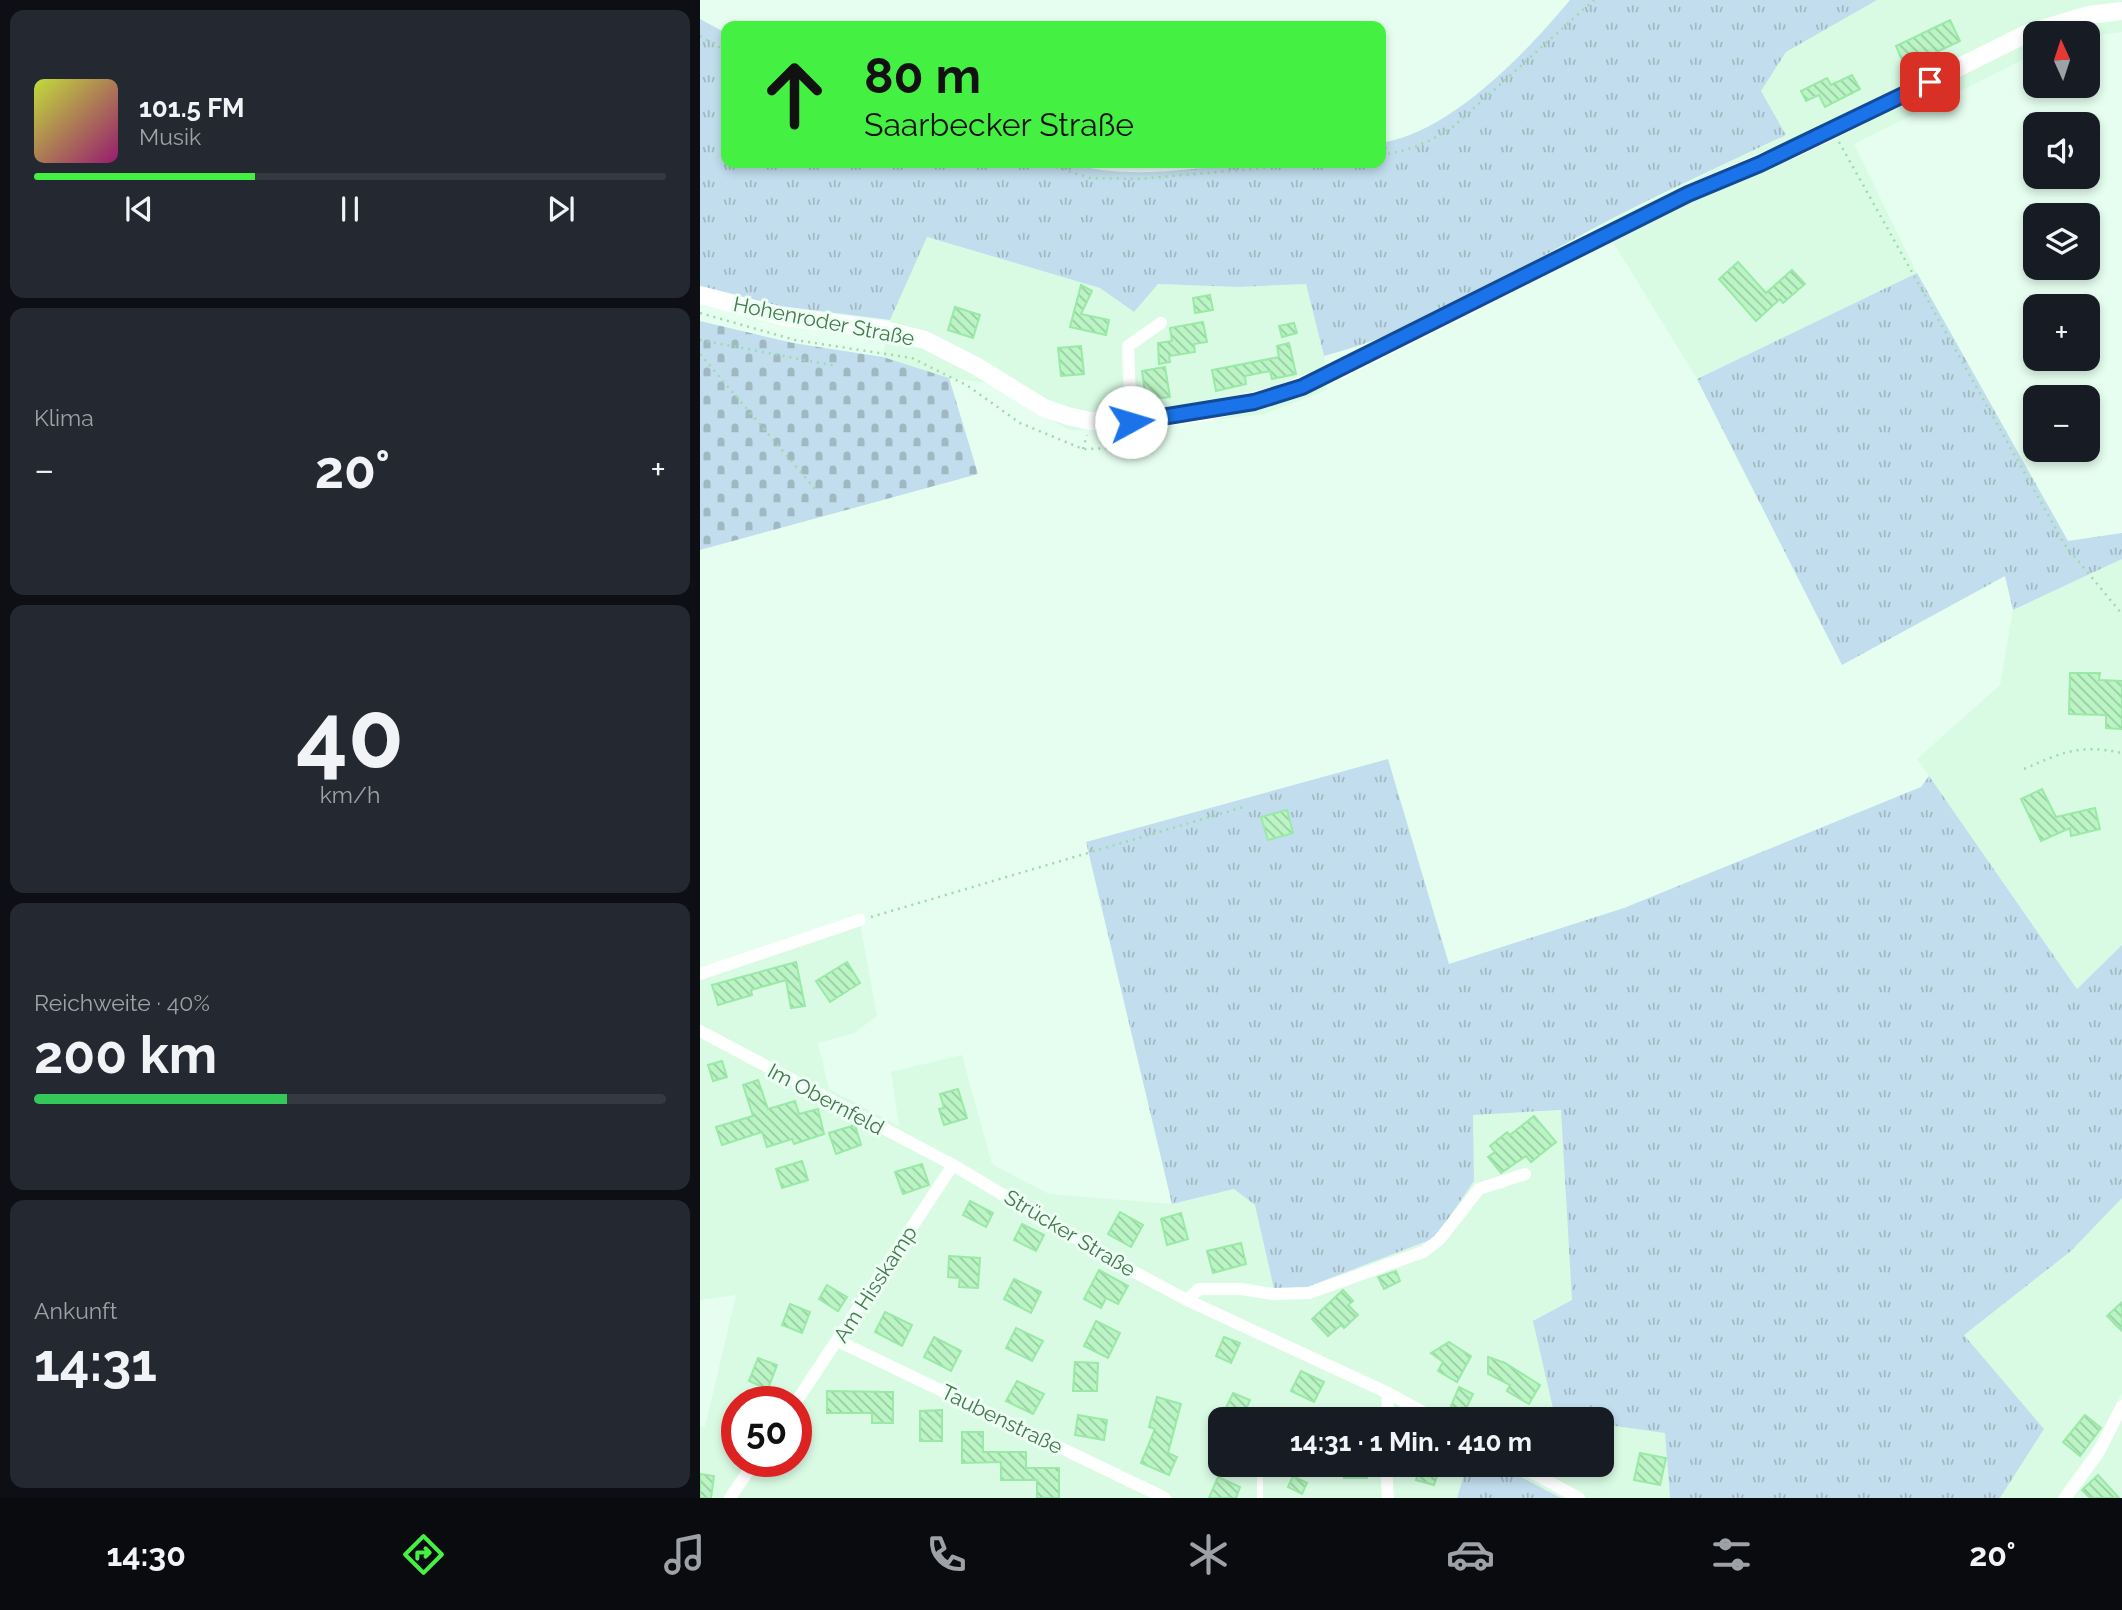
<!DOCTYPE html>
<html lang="de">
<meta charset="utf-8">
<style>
body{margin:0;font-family:Raleway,sans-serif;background:#242831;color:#f1f3f6;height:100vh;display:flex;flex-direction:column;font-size:26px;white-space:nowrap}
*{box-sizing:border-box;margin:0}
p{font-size:23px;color:#9ea1a6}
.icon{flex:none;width:38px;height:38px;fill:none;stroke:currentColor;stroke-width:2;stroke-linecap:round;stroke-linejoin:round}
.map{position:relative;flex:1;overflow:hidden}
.details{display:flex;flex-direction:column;gap:10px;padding:10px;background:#0d0f14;width:700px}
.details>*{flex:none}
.banner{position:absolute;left:21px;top:21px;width:665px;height:147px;border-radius:14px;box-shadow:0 4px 10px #0003;background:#44f042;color:#111;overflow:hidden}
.needle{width:46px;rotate:357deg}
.buttons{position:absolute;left:1323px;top:21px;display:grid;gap:14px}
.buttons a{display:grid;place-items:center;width:77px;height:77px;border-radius:14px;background:#171b24;box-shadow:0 4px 10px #0003;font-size:35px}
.speed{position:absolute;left:21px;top:1386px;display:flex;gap:14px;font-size:35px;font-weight:700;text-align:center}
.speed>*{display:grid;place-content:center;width:91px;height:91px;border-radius:50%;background:#171b24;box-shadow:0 4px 10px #0003;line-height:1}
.speed .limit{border:10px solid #d22;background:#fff;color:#111}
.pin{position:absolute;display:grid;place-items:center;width:60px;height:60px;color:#fff;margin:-30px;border-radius:14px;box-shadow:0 4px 10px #0006}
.me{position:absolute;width:77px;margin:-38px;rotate:84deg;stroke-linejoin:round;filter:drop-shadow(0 0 5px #0008)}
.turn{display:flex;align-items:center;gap:24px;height:147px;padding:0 28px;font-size:32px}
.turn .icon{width:91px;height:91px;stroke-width:2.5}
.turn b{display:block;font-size:49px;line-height:60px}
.big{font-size:52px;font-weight:700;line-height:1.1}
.details .widget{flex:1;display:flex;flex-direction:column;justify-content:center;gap:10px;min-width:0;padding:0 24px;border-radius:14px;background:#242831}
.details .dial{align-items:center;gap:0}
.dial b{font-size:91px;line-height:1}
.song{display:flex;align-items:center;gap:21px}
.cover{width:84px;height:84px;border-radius:10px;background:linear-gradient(135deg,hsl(70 70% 55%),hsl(320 70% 35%))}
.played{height:7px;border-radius:4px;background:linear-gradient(90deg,#44f042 35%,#363941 35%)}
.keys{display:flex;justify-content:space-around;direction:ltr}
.heat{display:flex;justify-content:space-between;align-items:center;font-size:38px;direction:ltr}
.charge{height:10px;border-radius:5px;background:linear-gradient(90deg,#34c759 40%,#363941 0)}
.trip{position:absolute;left:508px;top:1407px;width:406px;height:70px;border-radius:14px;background:#171b24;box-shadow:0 4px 10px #0003;font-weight:700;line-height:70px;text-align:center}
.tab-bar{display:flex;height:112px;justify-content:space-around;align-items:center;background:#090b0e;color:#9ea1a6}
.tab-bar .icon{width:49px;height:49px}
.tab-bar .selected{color:#44f042}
.tab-bar b{font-size:32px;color:#f1f3f6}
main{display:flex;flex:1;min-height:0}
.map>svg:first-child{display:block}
.residential{fill:#d9fbe4;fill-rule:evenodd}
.grass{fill:url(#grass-tufts)}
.cemetery{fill:url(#cemetery-stones)}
.building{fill:url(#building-back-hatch);stroke:#9ae9a6;stroke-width:2}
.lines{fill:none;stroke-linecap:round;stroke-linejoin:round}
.path{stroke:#9ddba7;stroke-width:2.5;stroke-dasharray:2 5;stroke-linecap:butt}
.service{stroke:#fff;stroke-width:6}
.minor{stroke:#fff;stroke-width:12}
.secondary{stroke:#fff;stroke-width:18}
.route-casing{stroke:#114b97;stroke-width:18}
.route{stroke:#1a73e8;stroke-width:12}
.labels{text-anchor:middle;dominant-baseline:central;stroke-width:6;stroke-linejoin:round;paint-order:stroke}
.street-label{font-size:21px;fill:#48794e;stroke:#edfff4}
</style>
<main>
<section class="details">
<div class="widget">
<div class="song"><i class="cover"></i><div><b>101.5 FM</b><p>Musik</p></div></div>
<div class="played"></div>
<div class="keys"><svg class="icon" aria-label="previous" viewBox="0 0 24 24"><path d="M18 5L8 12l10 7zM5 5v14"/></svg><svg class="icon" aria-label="pause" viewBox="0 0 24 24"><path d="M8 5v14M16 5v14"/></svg><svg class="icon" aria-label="next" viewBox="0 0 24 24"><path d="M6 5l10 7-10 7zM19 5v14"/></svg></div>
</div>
<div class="widget"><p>Klima</p>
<div class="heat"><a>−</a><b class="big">20°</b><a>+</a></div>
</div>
<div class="widget dial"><b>40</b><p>km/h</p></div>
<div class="widget"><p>Reichweite · 40%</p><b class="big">200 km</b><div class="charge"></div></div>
<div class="widget"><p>Ankunft</p><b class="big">14:31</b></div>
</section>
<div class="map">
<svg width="1422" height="1498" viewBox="0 0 1422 1498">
<defs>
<pattern id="grass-tufts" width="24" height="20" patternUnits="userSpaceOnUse" patternTransform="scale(1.75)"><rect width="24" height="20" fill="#c2dded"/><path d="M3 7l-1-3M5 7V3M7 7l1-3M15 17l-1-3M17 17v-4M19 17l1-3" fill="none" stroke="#a0b8c2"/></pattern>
<pattern id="cemetery-stones" width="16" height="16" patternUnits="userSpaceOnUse" patternTransform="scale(1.75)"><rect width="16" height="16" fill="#c2dded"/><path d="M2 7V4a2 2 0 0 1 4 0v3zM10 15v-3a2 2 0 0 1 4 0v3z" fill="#a0b8c2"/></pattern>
<pattern id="building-back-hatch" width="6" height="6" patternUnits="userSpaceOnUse" patternTransform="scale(1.75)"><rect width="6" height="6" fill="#bbf5c5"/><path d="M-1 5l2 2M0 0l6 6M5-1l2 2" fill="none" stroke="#9acba2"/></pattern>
</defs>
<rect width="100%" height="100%" fill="#e5feef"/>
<g class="residential">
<polygon points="1177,0 1422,0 1422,32 1388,37 1388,33 1335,33 1335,54 1154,144 1217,273 997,379 902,224 1086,135 1061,91 1086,52"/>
<polygon points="226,237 400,288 434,312 458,284 539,287 606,284 624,356 627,390 564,414 436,429 369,430 287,383 249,378 183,357 190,320"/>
<polygon points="1422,559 1422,945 1378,990 1217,759 1300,685 1313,610"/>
<path d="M 159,917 L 177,1016 L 154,1033 L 118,1043 L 129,1089 L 199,1126 L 191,1072 L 262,1055 L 292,1164 L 349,1194 L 472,1204 L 535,1189 L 555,1205 L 607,1287 L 735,1238 L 774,1181 L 773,1115 L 862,1110 L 872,1300 L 854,1417 L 869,1419 L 520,1419 L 520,1465 L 767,1465 L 757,1498 L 0,1498 L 0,1427 L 5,1427 L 36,1295 L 0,1300 L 0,968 ZM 37,1402 L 96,1402 L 96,1461 L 37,1461 Z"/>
<polygon points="1422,1198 1422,1393 1397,1441 1357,1498 1300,1498 1344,1429 1263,1335 1371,1251"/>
<polygon points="1422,1420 1422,1498 1373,1498 1402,1459"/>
<polygon points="901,1424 966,1433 970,1498 861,1498 798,1465 901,1465"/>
</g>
<g class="grass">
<path d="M 870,0 L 1177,0 L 1086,52 L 1061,91 L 1086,135 C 1019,167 950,198 885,233 C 801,278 717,332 624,356 L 606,284 L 539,287 L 458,284 L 434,312 L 400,288 L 227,237 L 190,320 L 80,306 L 0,287 L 0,19 L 26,33 L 26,163 L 370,163 C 427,181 493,168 551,163 C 594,159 638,163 681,163 L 681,143 C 750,133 826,53 870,0 Z"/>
<polygon points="1217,273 1368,541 1422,533 1422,559 1313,610 1305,576 1142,665 997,379"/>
<polygon points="688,759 749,964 924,908 1221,787 1229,776 1377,989 1422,945 1422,1198 1371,1251 1264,1335 1344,1429 1300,1498 970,1498 965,1433 901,1424 901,1419 855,1417 833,1321 872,1300 861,1110 773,1115 774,1181 735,1238 607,1287 574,1289 555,1205 534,1189 472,1204 386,842"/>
<polygon points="767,1465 798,1465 861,1498 757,1498"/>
</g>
<polygon class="cemetery" points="0,321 93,343 183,357 249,378 278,474 0,550"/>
<g class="building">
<polygon points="1250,20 1260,41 1205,67 1196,46"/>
<polygon points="1152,75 1160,89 1125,107 1119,95 1106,101 1101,91 1127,78 1131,85"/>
<polygon points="1038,262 1066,293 1092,270 1105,284 1083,303 1080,299 1056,321 1019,279"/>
<polygon points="381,285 392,291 381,314 409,320 406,335 370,327"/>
<polygon points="510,295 513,310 495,313 493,298"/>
<polygon points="255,307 280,315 273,338 248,330"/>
<polygon points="503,322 507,342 494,344 495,352 469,356 470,362 459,364 458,343 472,341 470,328"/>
<polygon points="594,323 597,333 582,337 579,326"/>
<polygon points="589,343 596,374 572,379 570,371 545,376 546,384 516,391 512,370 579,357 577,346"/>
<polygon points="381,346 384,374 361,376 358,348"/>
<polygon points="465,367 470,397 446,400 442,371"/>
<polygon points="1370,673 1400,673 1399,680 1422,681 1422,729 1406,728 1406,715 1369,714"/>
<polygon points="1342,789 1356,817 1395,808 1400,829 1371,836 1370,828 1341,841 1321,799"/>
<polygon points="587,810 593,833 568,840 561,817"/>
<polygon points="96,962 105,1006 91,1008 86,980 51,990 52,995 18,1005 12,985"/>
<polygon points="147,962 160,983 130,1002 116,981"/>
<polygon points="22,1061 27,1077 13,1081 8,1065"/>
<polygon points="58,1080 68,1109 95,1101 99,1114 118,1109 124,1134 94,1144 92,1139 67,1147 62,1132 22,1145 16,1127 53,1116 43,1085"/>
<polygon points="258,1089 267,1118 244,1125 239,1109 244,1108 240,1094"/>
<polygon points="834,1116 856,1142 831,1162 826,1156 801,1173 788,1157 795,1152 790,1146 807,1132 810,1135"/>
<polygon points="155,1125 161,1145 136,1154 129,1133"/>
<polygon points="102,1161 108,1180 82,1188 76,1169"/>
<polygon points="222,1164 229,1185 203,1194 195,1172"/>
<polygon points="270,1201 293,1213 286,1227 263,1215"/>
<polygon points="420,1212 443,1225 431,1247 408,1234"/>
<polygon points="481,1213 488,1239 467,1245 461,1219"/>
<polygon points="322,1224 344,1235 336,1251 314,1240"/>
<polygon points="541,1243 546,1264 513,1273 507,1251"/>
<polygon points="249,1256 280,1258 278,1288 259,1287 260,1278 248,1277"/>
<polygon points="399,1270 428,1286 418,1304 406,1298 401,1308 384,1299"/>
<polygon points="696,1271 700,1281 684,1289 678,1277"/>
<polygon points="314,1279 341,1292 331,1313 304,1299"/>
<polygon points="127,1285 147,1297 138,1311 119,1299"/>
<polygon points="643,1290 653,1301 648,1305 658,1315 644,1328 641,1325 628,1336 612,1319"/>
<polygon points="1422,1302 1422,1331 1407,1316"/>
<polygon points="90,1304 110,1312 102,1333 82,1325"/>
<polygon points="185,1312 212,1325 202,1346 175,1332"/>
<polygon points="396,1321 420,1333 408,1358 384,1346"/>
<polygon points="316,1328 343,1341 332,1361 306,1348"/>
<polygon points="234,1337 261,1351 251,1371 224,1357"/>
<polygon points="524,1337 540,1343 531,1363 516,1356"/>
<polygon points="749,1342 771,1356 757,1382 738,1371 743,1362 731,1353"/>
<polygon points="788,1357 805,1363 840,1385 829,1404 807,1391 810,1385 788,1374"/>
<polygon points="58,1358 77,1365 68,1389 49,1381"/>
<polygon points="375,1362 398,1363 397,1391 373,1391"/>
<polygon points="601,1371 624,1382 614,1402 591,1391"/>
<polygon points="317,1381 344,1394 333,1414 306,1401"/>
<polygon points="759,1387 773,1394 764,1413 751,1406"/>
<polygon points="127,1391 193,1392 193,1423 172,1423 172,1413 127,1413"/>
<polygon points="533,1393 550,1400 542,1419 524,1412"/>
<polygon points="457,1397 481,1404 468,1453 477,1457 469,1475 441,1463 455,1429 449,1427"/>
<polygon points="242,1410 242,1441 220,1441 220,1411"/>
<polygon points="378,1415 407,1420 404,1440 375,1435"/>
<polygon points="1385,1415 1401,1428 1380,1456 1363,1442"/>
<polygon points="262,1432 283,1432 283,1452 326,1452 326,1468 359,1468 359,1498 337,1498 337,1480 301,1480 301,1462 262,1463"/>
<polygon points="940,1453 966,1458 960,1485 934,1480"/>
<polygon points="645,1465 667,1465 667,1478 644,1478"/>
<polygon points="721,1465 741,1465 734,1485 716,1480"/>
<polygon points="0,1474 14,1476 11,1498 0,1498"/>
<polygon points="1398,1475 1419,1498 1390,1498 1382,1490"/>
<polygon points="593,1476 607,1483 602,1494 588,1487"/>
<polygon points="518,1477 540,1487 536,1498 509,1498"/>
</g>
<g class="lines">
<g class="path">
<polyline points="0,36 26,51"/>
<polyline points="1139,142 1365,545 1422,614"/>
<path d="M 681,155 C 709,151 730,142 754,126 L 894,0"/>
<polyline points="342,163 390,178 438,179 621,163"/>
<polyline points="0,313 95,340 212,358 268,386 320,423 383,449 417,448 463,435"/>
<polyline points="0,340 136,366"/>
<polyline points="0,354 116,490"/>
<polyline points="383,449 387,435"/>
<path d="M 1324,769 C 1363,752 1379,744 1422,753"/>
<polyline points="171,917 547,806"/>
</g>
<polyline class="service" points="560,1498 560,1465"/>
<g class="minor">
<polyline points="431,422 428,346 461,323"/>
<polyline points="0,974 160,920"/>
<polyline points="0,1031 253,1165 421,1265 487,1300 688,1393 736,1419"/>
<polyline points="487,1300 499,1289 541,1289 573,1294 609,1293 723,1252 739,1240 779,1189 825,1174"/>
<polyline points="138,1341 465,1498"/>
<polyline points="96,1402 253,1165"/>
<polyline points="687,1419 688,1393"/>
<polyline points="686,1465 688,1498"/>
<polyline points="818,1465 879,1498"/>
<polyline points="30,1498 55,1461"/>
<polyline points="1365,1498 1398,1453 1422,1406"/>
</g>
<polyline class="secondary" points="0,295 85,317 185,330 225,340 276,366 344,408 368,416 390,421 431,422 506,412 577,395 640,370 988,194 1104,144 1328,33 1388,15 1422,11"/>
</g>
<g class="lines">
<g class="route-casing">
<polyline id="route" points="431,422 554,402 602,387 988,194 1060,164 1230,82"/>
</g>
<use href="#route" class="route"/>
</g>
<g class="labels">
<g class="street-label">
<text transform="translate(124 321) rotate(11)">Hohenroder Straße</text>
<text transform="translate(126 1099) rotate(28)">Im Obernfeld</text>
<text transform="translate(370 1233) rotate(31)">Strücker Straße</text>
<text transform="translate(175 1284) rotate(-57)">Am Hisskamp</text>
<text transform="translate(302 1419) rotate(26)">Taubenstraße</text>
</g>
</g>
</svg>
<div class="buttons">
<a><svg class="needle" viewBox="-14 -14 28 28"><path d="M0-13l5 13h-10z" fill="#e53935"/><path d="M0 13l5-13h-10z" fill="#9ea1a6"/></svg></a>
<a><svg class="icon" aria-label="sound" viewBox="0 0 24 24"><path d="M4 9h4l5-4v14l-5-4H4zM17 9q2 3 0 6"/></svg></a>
<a><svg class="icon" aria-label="layers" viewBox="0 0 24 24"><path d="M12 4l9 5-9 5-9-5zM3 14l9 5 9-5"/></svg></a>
<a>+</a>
<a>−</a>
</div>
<div class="speed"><div class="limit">50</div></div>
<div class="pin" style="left:1230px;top:82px;background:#d93025"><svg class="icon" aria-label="arrive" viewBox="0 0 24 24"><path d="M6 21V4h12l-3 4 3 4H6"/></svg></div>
<svg class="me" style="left:431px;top:422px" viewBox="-20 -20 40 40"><circle r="19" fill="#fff"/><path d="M0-13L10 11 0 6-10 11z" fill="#1a73e8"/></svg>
<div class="trip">14:31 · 1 Min. · 410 m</div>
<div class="banner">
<div class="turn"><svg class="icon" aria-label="ahead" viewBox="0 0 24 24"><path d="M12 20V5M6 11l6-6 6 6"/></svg><div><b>80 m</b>Saarbecker Straße</div></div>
</div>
</div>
</main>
<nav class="tab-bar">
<b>14:30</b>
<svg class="icon selected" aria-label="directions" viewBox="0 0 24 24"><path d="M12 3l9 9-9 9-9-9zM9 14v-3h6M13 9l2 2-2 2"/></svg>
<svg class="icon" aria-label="music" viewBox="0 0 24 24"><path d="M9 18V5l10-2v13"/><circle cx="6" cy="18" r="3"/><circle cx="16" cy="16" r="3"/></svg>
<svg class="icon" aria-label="phone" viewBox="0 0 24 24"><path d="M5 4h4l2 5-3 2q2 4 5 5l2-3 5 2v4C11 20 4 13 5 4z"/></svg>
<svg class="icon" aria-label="climate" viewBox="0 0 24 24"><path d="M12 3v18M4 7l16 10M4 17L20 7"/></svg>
<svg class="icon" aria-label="car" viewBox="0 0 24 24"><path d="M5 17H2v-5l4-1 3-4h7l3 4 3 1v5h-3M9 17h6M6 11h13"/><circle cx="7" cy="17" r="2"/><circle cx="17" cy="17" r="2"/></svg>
<svg class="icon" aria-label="filters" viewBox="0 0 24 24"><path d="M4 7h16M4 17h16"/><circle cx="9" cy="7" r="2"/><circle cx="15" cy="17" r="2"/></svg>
<b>20°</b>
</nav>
